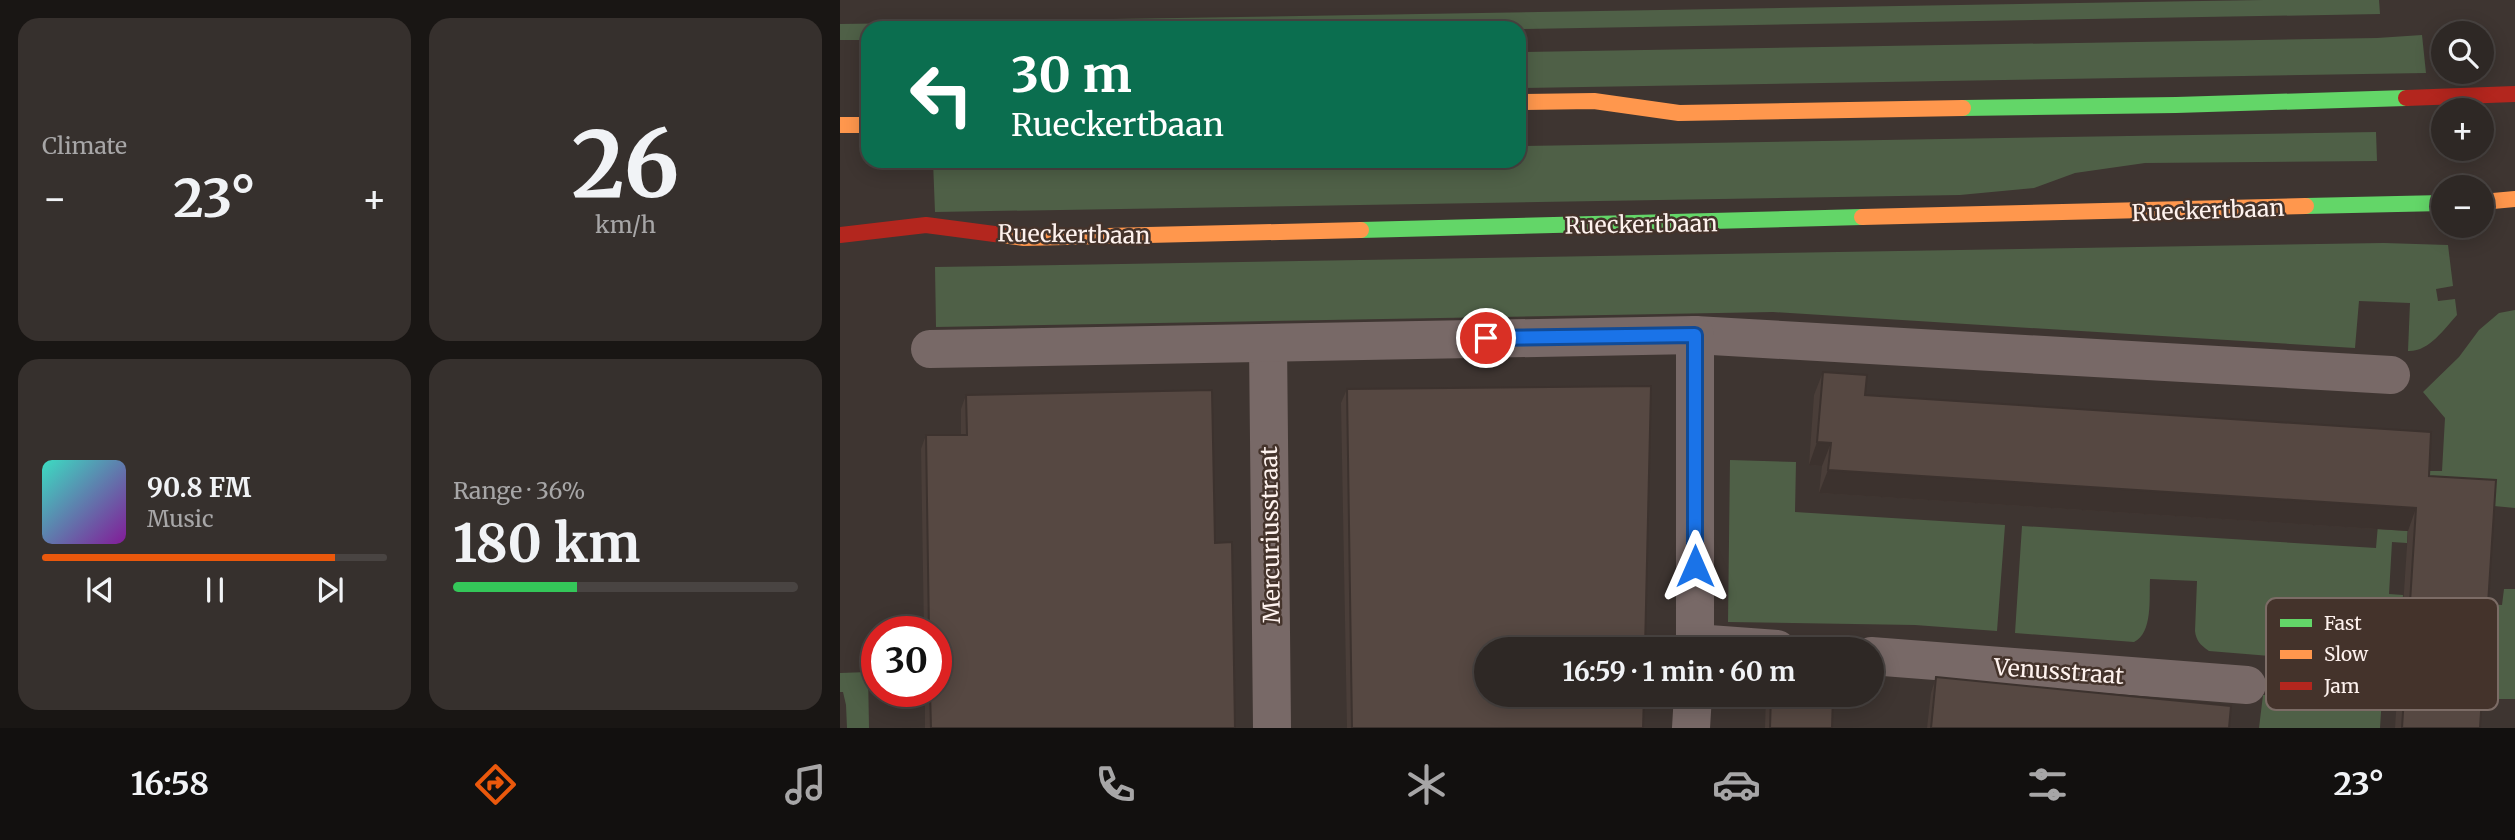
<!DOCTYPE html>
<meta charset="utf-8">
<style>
body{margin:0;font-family:Merriweather,serif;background:#36302d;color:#f1f3f6;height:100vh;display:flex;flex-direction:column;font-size:26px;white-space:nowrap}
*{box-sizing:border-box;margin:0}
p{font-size:23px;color:#a7a6a7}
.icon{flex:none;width:38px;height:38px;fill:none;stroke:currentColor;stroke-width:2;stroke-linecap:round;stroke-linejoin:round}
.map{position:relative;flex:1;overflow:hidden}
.side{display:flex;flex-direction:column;gap:18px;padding:18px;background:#191614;width:840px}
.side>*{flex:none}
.hud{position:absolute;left:21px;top:21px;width:665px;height:147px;border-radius:21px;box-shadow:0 4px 18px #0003,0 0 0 2px #494442;background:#0b6e4f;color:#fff;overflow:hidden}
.buttons{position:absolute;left:1591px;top:21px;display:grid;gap:14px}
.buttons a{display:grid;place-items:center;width:63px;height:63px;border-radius:50%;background:#2e2825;box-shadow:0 4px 18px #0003,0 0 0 2px #494442;font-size:35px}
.speed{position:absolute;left:21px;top:616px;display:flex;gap:14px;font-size:35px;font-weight:700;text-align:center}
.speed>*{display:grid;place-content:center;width:91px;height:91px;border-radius:50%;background:#2e2825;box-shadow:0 4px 18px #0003,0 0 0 2px #494442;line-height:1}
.speed .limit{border:10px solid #d22;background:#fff;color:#111}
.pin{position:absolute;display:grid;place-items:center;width:60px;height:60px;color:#fff;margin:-30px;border:4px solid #fff;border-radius:50%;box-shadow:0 2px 7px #0007}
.me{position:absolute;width:77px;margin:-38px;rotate:0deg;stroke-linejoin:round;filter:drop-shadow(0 0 5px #0008)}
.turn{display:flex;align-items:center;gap:24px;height:147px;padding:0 35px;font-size:32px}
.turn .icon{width:91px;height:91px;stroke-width:2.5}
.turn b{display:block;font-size:49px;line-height:60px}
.big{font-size:52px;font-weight:700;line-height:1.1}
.side .card{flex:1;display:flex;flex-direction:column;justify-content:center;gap:10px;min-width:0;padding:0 24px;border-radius:21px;background:#36302d}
.side .dial{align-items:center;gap:0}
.dial b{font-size:91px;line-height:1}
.song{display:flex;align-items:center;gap:21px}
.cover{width:84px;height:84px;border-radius:10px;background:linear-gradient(135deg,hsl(170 70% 55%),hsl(290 70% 35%))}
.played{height:7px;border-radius:4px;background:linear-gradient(90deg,#ea580c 85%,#494442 85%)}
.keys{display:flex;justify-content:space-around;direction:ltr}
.heat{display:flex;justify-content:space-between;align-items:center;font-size:38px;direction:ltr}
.charge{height:10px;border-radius:5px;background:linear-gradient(90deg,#34c759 36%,#494442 0)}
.side .tiles{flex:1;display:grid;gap:18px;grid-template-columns:repeat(2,1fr)}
.trip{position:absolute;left:634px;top:637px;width:410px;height:70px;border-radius:35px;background:#2e2825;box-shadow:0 4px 18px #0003,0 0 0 2px #494442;font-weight:700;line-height:70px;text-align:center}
.tabs{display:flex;height:112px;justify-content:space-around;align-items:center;background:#12100f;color:#a7a6a7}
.tabs .icon{width:49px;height:49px}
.tabs .on{color:#ea580c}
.tabs b{font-size:32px;color:#f1f3f6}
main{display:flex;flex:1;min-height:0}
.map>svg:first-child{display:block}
.green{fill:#4f6047}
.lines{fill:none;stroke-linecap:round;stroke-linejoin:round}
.street{stroke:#786967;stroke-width:38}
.fast{stroke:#63d668;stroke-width:16}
.slow{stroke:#ff974d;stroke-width:16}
.jam{stroke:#b3261e;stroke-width:16}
.wall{fill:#4a3e39}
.shaded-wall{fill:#3c322e}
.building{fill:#564842;stroke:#3c322e;stroke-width:2}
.route-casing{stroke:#114b97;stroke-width:18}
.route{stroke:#1a73e8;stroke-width:12}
.labels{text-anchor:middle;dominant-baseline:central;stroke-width:5;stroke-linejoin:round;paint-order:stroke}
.street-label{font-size:23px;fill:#fef2ee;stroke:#44332b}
.key{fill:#44332b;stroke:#7c6c66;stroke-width:2}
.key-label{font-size:19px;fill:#fef2ee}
</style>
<main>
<section class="side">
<div class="tiles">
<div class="card"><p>Climate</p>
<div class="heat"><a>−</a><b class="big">23°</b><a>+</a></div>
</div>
<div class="card dial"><b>26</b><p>km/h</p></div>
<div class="card">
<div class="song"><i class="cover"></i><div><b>90.8 FM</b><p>Music</p></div></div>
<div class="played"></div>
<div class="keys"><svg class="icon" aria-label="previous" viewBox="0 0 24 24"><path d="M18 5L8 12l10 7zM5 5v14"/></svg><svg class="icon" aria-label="pause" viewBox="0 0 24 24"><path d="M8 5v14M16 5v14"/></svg><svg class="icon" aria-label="next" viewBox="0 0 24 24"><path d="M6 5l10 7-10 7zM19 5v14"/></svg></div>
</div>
<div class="card"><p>Range · 36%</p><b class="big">180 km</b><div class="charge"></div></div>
</div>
</section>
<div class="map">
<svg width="1675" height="728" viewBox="0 0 1675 728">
<rect width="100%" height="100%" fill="#3e3531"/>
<g class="green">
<polygon points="1423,0 1539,0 1540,14 679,29 92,28 92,22"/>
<polygon points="72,23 72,28 28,28 28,40 0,40 0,24"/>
<polygon points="1582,35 1586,73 679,88 679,52 1537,38"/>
<polygon points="1536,132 1537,161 1305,163 1235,173 1194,188 1120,195 95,212 93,161 679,161 679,146"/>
<path d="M 1544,243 L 1608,245 L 1613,286 L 1596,289 L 1598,301 L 1615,299 L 1617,315 C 1604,329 1589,352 1568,351 L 1570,303 L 1519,301 L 1515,348 L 933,312 L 96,327 L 95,267 Z"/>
<polygon points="1675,310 1675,508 1580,499 1582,471 1602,471 1605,418 1583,392 1619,357 1639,330 1659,313"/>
<polygon points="890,460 956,462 955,512 1165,525 1157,631 1075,625 888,622"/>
<path d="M 1540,501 L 1569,502 L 1567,543 L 1552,542 L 1549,594 L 1563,595 L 1558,682 L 1543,682 L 1540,728 L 1419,728 L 1423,695 L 1426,695 L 1430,656 L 1369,651 C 1360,645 1356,640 1355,631 L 1357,581 L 1310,579 C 1309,598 1313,633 1294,642 L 1175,633 L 1182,526 L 1536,548 Z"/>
<polygon points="1664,589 1675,589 1675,699 1658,699 1658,684 1636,683 1641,604 1662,605"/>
<polygon points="28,672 29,728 7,728 6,705 3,692 0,692 0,673"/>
</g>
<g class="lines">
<g class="street">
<polyline points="428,343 432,728"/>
<polyline points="90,349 855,335 1551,375"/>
<polyline points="855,643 937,649"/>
<polyline points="855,649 855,335"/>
<polyline points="1031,656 1407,685"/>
<polyline points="851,728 853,695"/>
</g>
<g class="fast">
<polyline points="1123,108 1336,105 1566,98"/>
<polyline points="1466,206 1603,203"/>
<polyline points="521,230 1022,217"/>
</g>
<g class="slow">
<polyline points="679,102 754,101 839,113 1123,108"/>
<polyline points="0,125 28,125"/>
<polyline points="1642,202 1675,199"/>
<polyline points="1022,217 1466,206"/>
<polyline points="162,235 184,238 521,230"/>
</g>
<g class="jam">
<polyline points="1566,98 1675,94"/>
<polyline points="0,235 86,225 162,235"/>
</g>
</g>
<g class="wall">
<polygon points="983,372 1025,395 1589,476 1640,728 1555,728 1568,531 979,493 982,466 969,465 974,395"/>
<polygon points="507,389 803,728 507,728 501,403"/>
<polygon points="126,395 375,543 395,728 85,728 85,691 96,691 96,632 84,632 81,449 86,435 121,435 121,409"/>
<polygon points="1096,677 1389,728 1087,728 1091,693"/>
<polygon points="926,695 993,695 992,728 925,728"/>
</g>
<g class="shaded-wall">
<polygon points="977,442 991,443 982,466 969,465"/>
<polygon points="988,470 1576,508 1568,531 979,493"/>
</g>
<g class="building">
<polygon points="983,372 1027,375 1025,395 1591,432 1589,476 1656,480 1640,728 1562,728 1576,508 988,470 991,443 977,442"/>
<polygon points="811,386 805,649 646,649 646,695 804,695 803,728 512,728 507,389"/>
<polygon points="372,390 375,543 392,542 395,728 91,728 90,691 96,691 96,632 89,632 86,435 127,435 126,395"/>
<polygon points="1096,677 1391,706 1389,728 1091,728"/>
<polygon points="931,695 993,695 992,728 930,728"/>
</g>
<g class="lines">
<g class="route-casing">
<polyline id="route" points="646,338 855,335 855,566"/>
</g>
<use href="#route" class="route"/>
</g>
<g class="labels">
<g class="street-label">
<text transform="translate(1368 210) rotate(-2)">Rueckertbaan</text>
<text transform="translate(801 224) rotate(-1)">Rueckertbaan</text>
<text transform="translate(234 234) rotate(1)">Rueckertbaan</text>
<text transform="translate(430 535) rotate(-91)">Mercuriusstraat</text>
<text transform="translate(1219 671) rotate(4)">Venusstraat</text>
</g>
</g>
<rect x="1426" y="598" width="232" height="112" rx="10" class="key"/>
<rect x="1440" y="619" width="32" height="8" fill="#63d668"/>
<rect x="1440" y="650" width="32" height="9" fill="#ff974d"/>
<rect x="1440" y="682" width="32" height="8" fill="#b3261e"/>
<g class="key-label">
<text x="1484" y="630">Fast</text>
<text x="1484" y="661">Slow</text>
<text x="1484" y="693">Jam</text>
</g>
</svg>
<div class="buttons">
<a><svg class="icon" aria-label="search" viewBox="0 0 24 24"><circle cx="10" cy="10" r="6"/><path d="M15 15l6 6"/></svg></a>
<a>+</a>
<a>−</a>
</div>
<div class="speed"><div class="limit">30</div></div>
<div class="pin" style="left:646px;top:338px;background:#d93025"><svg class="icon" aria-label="arrive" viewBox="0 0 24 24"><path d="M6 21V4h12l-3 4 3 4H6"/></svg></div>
<svg class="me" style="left:855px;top:566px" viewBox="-20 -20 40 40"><path d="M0-17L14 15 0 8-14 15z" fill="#1a73e8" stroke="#fff" stroke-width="4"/></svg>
<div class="trip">16:59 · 1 min · 60 m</div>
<div class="hud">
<div class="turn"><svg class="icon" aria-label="left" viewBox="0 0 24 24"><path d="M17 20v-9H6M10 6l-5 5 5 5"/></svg><div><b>30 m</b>Rueckertbaan</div></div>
</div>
</div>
</main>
<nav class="tabs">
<b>16:58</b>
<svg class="icon on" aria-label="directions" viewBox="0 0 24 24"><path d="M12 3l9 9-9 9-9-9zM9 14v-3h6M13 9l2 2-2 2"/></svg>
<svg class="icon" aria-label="music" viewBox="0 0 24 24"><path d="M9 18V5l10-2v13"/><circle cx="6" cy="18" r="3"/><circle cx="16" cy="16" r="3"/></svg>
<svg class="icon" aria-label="phone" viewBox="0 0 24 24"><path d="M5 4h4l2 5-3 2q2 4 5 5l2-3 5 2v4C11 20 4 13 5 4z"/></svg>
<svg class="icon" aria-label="climate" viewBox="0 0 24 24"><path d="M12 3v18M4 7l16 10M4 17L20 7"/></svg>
<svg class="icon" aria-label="car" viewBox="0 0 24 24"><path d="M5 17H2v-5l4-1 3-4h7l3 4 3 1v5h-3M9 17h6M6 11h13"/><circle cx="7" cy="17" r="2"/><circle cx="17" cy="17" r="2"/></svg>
<svg class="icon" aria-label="filters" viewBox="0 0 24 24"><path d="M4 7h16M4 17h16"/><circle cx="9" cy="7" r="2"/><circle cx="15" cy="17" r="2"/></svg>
<b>23°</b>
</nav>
